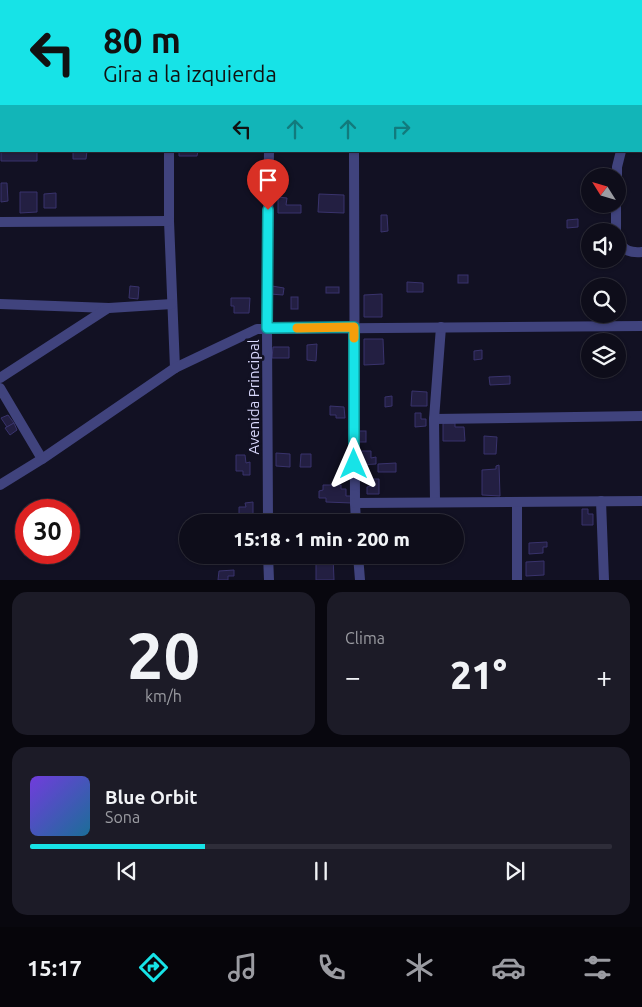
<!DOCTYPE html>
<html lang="es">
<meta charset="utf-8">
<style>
body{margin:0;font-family:Ubuntu,sans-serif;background:#1c1b27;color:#f1f3f6;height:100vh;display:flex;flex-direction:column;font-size:19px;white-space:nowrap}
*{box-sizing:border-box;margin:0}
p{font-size:16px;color:#9b9ca2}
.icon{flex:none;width:28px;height:28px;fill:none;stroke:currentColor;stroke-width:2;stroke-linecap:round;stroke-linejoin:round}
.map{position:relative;height:580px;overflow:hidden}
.drawer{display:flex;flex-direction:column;gap:12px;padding:12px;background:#08070e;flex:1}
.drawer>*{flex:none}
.top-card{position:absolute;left:0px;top:0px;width:642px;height:152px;box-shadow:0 1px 4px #0004,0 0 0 1px #2e2d39;background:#17e3e7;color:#111;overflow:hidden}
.needle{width:32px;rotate:307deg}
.tools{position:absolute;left:581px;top:168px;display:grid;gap:10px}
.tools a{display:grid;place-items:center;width:45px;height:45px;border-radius:50%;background:#0e0d1a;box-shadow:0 1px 4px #0004,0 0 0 1px #2e2d39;font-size:25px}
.speed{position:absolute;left:15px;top:499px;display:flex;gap:10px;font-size:25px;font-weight:700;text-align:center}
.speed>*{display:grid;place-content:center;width:65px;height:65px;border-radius:50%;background:#0e0d1a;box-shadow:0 1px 4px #0004,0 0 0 1px #2e2d39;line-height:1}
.speed .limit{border:8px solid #d22;background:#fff;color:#111}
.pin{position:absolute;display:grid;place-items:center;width:42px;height:42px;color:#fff;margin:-51px -21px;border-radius:50% 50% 50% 0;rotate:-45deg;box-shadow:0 0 5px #0007}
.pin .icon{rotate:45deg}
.me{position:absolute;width:55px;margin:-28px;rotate:0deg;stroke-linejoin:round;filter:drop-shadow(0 0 4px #0008)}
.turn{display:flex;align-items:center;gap:18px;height:105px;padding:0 20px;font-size:22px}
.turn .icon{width:65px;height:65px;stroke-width:2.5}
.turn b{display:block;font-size:35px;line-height:42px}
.lanes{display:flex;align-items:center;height:48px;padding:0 20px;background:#0003;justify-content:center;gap:25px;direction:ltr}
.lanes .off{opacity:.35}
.big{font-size:38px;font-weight:800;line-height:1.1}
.drawer .tile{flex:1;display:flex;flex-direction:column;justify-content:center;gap:8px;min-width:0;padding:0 18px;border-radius:15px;background:#1c1b27}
.drawer .dial{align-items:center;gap:0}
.dial b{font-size:65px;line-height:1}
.song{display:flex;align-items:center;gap:15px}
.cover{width:60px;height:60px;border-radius:8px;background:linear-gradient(135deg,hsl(260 70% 55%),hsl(200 70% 35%))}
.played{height:5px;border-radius:2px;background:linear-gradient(90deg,#17e3e7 30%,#2e2d39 30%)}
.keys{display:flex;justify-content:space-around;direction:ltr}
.heat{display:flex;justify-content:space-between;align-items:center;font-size:28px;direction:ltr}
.drawer .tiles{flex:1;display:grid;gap:12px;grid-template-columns:1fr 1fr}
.tile:last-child{grid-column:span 2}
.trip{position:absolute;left:179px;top:514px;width:285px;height:50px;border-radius:25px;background:#0e0d1a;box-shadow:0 1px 4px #0004,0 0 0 1px #2e2d39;font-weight:800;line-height:50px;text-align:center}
.tab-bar{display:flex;height:80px;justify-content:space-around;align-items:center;background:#06050a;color:#9b9ca2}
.tab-bar .icon{width:35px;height:35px}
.tab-bar .current{color:#17e3e7}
.tab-bar b{font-size:22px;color:#f1f3f6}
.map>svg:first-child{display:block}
.building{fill:#231f42;stroke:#39336c}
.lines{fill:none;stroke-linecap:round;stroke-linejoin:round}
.minor{stroke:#40437d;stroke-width:10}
.tertiary{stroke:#40437d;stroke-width:10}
.route-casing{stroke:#0f9496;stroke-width:12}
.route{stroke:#17e3e7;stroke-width:9}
.slow{stroke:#f59e0b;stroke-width:9}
.labels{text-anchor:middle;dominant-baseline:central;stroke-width:5;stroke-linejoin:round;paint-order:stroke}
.street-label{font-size:15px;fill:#d8d7fb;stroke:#121123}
</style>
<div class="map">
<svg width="642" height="580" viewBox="0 0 642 580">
<rect width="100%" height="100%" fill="#121123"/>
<g class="building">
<polygon points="1,139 1,151 37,151 37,161 1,161"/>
<polygon points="73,151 87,151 86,159 73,159"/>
<polygon points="179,151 198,151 197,156 179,156"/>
<polygon points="1,183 7,183 8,201 1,202"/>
<polygon points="20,192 37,192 37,212 20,213"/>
<polygon points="56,193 56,208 44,208 44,194"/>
<polygon points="319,194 344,195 344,213 318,212"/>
<polygon points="278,197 287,198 286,205 301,205 301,213 278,213"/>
<polygon points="381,215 387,215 388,231 381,232"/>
<polygon points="578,219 578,227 567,228 567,220"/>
<rect x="458" y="275" width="10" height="8"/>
<polygon points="407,282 423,283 423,292 407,292"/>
<polygon points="130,286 139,287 138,299 129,298"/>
<polygon points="272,286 284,288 283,295 270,294"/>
<rect x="326" y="287" width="13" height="6"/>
<polygon points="382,294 382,317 364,317 364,295"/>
<rect x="291" y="297" width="7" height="12"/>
<polygon points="231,298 250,298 249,313 234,313 234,306 231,306"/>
<polygon points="364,339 383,339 384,364 364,365"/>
<polygon points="317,344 316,361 307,360 307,345"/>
<polygon points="273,347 289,347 289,358 272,358"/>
<polygon points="482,350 482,359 474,360 474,351"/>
<polygon points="510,376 510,384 490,385 489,377"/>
<polygon points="412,391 427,392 427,406 411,406"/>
<polygon points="392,396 392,406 385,407 385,397"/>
<polygon points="330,406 344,407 345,418 336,418 336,415 330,415"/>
<polygon points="415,413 421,413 421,419 426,419 426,426 415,427"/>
<polygon points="8,415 14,423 7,427 1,418"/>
<polygon points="14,423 17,430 10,435 5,428"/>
<polygon points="443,423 455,423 455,427 464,427 465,441 443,441"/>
<rect x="359" y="431" width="7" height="11"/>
<polygon points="484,436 497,437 496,454 484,454"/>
<polygon points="360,451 371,451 371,458 376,457 376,464 360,465"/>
<polygon points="276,453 290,454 290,467 276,466"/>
<polygon points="301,454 311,454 311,467 300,467"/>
<polygon points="236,455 245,455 246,463 250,462 250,475 243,475 243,471 236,471"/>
<polygon points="396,463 396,472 378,472 378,464"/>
<polygon points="499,465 500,496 482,495 482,470 496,469 496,466"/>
<polygon points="370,479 379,479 379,494 367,494 367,487 371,486"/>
<polygon points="323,485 341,485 341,489 346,489 346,496 352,496 352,503 326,502 326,498 319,498 319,491 323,490"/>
<polygon points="253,502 253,516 239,516 239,507 246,507 245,503"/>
<polygon points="582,509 588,509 588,514 593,514 593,525 582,525"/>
<polygon points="547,542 547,547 543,547 543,553 529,554 529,543"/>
<polygon points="320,556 333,556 334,580 316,580 316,561 320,561"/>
<polygon points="544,561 544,575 526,576 526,562"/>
<polygon points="234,570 234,576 228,576 228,580 218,580 219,571"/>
</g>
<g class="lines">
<g class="minor">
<polyline points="82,0 82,1"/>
<polyline points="397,0 397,1"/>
<polyline points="629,0 634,1"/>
<polyline points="170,1 170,0"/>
<polyline points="469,1 469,0"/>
<polyline points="569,1 569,0"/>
<polyline points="641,3 642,3"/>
<polyline points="641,72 642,72"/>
<polyline points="0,130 1,130"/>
<polyline points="641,134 642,134"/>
<polyline points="169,151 169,221 175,368"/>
<polyline points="354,151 355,503 356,522"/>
<polyline points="617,176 617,167 621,151"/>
<polyline points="0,222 169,221"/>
<polyline points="616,231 616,204"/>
<path d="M 618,241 C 625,251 630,253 642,252"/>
<polyline points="0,304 109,308 172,304"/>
<polyline points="0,378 108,308"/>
<polyline points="0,388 42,459"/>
<polyline points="434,419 642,416"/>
<polyline points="601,501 604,580"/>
<polyline points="435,502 434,419 441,327"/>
<polyline points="517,502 517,580"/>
<polyline points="355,503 642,501"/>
<polyline points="358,555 360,580"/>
</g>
<g class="tertiary">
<polyline points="267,0 267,1"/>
<polyline points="0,485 42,459 175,368 257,329 642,326"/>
<polyline points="268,522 267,328 269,151"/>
<polyline points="268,555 269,580"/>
</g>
</g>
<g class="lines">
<g class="route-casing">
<polyline id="route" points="268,210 267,328 354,327 354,464"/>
</g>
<use href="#route" class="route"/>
<polyline class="slow" points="297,328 354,327 354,338"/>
</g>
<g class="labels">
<g class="street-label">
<text transform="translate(253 397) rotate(-90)">Avenida Principal</text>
</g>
</g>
</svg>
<div class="tools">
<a><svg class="needle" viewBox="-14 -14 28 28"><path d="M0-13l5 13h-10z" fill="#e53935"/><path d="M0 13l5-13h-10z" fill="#9b9ca2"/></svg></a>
<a><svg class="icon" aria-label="sound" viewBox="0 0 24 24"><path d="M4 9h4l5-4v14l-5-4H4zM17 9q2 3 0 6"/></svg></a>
<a><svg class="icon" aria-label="search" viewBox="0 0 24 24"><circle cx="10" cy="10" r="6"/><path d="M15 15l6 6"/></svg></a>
<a><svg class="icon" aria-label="layers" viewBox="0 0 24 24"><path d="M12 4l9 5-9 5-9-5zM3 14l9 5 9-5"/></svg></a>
</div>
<div class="speed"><div class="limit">30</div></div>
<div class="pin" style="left:268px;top:210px;background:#d93025"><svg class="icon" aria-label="arrive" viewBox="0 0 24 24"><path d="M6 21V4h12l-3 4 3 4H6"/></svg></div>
<svg class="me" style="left:354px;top:464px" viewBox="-20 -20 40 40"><path d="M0-17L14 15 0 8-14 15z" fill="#17e3e7" stroke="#fff" stroke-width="4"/></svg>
<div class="trip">15:18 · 1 min · 200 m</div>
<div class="top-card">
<div class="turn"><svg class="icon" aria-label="left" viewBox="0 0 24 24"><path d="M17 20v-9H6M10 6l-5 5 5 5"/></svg><div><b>80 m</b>Gira a la izquierda</div></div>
<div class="lanes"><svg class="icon" aria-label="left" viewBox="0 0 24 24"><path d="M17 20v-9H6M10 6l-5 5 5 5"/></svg><svg class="icon off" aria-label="ahead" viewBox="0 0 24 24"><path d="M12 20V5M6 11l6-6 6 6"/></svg><svg class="icon off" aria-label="ahead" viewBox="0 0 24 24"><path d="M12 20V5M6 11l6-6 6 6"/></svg><svg class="icon off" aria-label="right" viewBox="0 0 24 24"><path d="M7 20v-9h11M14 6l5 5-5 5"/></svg></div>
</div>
</div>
<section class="drawer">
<div class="tiles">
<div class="tile dial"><b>20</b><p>km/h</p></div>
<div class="tile"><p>Clima</p>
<div class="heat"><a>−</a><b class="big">21°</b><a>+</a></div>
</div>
<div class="tile">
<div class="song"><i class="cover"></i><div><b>Blue Orbit</b><p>Sona</p></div></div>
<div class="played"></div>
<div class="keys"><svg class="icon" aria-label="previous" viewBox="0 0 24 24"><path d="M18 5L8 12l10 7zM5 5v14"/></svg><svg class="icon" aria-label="pause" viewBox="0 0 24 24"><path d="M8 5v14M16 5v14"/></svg><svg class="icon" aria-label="next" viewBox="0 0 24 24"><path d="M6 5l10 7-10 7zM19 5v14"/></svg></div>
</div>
</div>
</section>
<nav class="tab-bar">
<b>15:17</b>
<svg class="icon current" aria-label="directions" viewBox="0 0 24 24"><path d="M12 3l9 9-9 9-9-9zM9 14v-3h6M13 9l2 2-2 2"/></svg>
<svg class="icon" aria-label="music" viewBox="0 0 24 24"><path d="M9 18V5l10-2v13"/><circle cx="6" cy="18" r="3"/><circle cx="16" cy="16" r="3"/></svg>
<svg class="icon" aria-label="phone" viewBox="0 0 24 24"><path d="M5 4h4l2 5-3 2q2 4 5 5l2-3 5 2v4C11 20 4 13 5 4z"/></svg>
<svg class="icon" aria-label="climate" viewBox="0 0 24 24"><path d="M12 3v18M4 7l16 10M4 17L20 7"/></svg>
<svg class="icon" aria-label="car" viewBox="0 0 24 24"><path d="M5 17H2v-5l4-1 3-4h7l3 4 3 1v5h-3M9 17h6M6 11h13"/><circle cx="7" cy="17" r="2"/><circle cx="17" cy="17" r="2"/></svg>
<svg class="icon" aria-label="filters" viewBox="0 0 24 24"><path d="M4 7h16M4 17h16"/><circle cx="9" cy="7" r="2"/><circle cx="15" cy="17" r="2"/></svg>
</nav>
